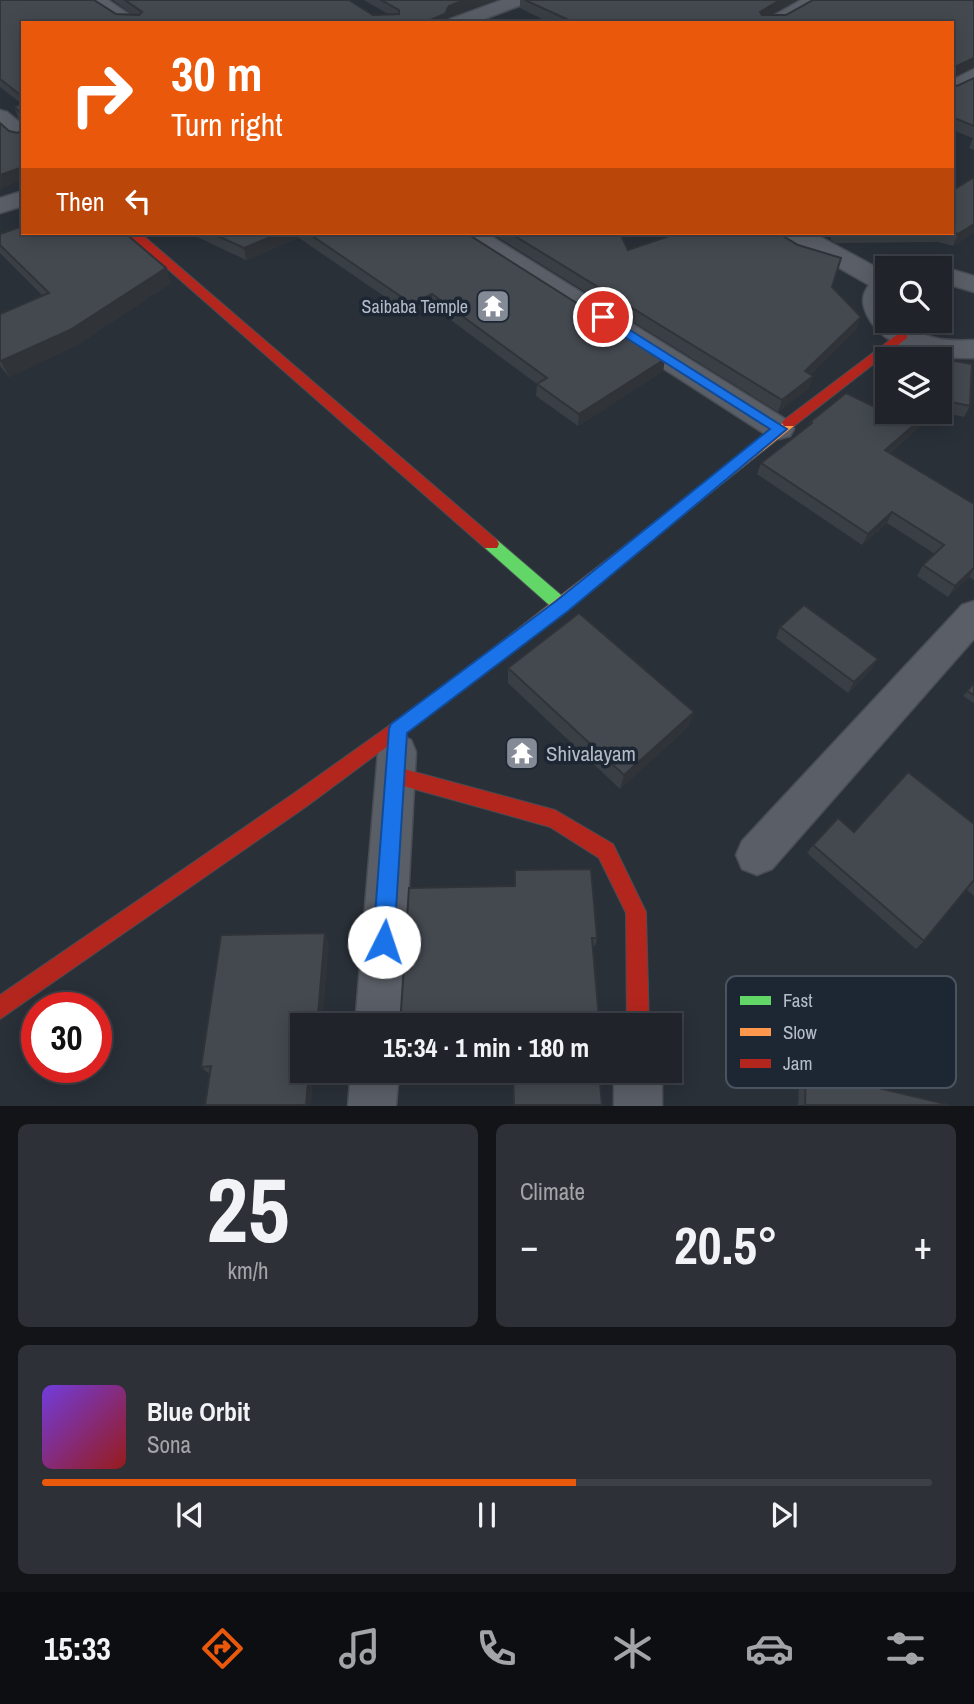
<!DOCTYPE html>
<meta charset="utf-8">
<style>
body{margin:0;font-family:"Archivo Narrow",sans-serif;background:#2d3036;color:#f1f3f6;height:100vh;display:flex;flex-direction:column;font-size:26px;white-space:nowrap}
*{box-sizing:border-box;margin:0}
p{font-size:23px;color:#a2a4a8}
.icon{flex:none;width:38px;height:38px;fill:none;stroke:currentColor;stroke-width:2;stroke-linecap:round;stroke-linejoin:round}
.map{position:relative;height:1106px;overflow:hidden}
.drawer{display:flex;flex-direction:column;gap:18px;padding:18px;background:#121417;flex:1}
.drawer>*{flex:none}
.top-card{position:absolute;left:21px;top:21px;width:933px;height:214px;border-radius:0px;box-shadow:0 4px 18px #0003,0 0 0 2px #3d4147;background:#ea580c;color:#fff;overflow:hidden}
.fabs{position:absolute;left:875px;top:256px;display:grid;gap:14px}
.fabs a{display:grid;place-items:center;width:77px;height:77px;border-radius:0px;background:#20242a;box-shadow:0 4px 18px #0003,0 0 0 2px #3d4147;font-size:35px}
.speed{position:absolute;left:21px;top:992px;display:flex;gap:14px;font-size:35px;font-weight:700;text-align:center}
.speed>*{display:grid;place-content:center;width:91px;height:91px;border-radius:50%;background:#20242a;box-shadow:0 4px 18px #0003,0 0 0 2px #3d4147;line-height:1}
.speed .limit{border:10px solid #d22;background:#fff;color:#111}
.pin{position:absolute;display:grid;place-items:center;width:60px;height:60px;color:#fff;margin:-30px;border:4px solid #fff;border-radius:50%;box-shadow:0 2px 7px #0007}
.me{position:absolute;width:77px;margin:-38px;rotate:4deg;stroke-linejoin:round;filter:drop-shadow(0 0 5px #0008)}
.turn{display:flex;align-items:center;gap:24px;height:147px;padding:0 35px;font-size:32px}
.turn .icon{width:91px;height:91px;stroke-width:2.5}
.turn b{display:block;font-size:49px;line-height:60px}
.then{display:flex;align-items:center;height:66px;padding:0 35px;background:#0003;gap:14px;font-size:26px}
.big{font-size:52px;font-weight:700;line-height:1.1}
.drawer .card{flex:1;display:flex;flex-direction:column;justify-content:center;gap:10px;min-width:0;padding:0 24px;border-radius:10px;background:#2d3036}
.drawer .dial{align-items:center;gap:0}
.dial b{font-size:91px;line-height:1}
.song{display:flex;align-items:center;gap:21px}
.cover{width:84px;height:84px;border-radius:10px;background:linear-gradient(135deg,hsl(260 70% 55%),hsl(0 70% 35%))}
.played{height:7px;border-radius:4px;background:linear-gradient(90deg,#ea580c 60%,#3d4147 60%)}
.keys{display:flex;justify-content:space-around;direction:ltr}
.heat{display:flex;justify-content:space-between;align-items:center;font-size:38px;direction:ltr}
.drawer .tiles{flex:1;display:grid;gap:18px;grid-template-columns:1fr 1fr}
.card:last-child{grid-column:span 2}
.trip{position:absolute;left:290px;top:1013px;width:392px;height:70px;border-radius:0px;background:#20242a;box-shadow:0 4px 18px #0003,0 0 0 2px #3d4147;font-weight:700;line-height:70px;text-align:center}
.tab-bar{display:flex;height:112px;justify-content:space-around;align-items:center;background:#0d0e11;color:#a2a4a8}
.tab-bar .icon{width:49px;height:49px}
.tab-bar .selected{color:#ea580c}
.tab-bar b{font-size:32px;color:#f1f3f6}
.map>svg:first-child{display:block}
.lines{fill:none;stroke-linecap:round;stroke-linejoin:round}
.street-casing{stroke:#484c53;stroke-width:3}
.fast-casing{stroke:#484c53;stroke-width:2}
.slow-casing{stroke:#484c53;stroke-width:2}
.jam-casing{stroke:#484c53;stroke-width:2}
.street{fill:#5a5e66;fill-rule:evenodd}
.fast{fill:#63d668;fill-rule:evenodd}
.slow{fill:#ff974d;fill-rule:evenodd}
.jam{fill:#b3261e;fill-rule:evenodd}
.wall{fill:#3a3f45}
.shaded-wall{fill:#303338}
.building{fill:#444950;stroke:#303338;stroke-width:2}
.route{fill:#1a73e8;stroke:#114b97;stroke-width:2}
.labels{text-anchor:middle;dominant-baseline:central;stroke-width:7;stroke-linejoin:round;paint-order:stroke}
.far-poi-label{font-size:18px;fill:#b4bcc9;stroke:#1d2633;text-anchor:end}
.poi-label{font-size:21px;fill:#b4bcc9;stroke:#1d2633;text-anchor:start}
.key{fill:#1d2633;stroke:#4a5360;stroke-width:2}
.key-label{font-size:19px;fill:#b4bcc9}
</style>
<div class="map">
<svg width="974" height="1106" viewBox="0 0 974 1106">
<rect width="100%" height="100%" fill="#2a3038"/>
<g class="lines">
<g class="street-casing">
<g id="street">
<polygon points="86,0 108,0 142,23 120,23"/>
<polygon points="502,0 527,0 524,4 474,23 447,23 450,19"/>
<polygon points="801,0 824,0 784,23 760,23"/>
<polygon points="974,69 974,84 952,95 952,80"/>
<polygon points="0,110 7,112 23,125 23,142 15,141 0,127"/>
<polygon points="23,191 23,206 0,213 0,198"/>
<polygon points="458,233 486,233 790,422 794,429 790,436 779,439 768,436 461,238"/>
<path d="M 784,233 L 813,233 L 887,273 L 887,320 C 902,320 910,329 923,334 C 939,341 957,341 974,340 L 974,358 C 938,359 885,352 867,315 C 862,304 861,296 869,285 L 787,238 Z"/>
<polygon points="940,266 974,276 974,292 940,282 940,268 934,268"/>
<polygon points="974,601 974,639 772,869 757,875 742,869 736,855 742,841 962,605"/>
<polygon points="397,734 411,740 416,752 401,1026 355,1026 378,752 383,740"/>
<polygon points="351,1071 399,1071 396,1106 348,1106"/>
<rect x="614" y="1071" width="48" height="35"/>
</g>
</g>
<g class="fast-casing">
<polygon id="fast" points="491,538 497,540 568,601 570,606 568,611 556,611 485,548 483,544 485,540"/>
</g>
<g class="slow-casing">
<polygon id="slow" points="789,418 794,420 796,423 794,426 482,676 476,678 470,676 467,671 470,666"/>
</g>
<g class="jam-casing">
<g id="jam">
<polygon points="127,233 140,233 497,540 499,544 497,548 485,548"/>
<polygon points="902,331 907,332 907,338 794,426 784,426 782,423 784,420"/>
<polygon points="476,664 482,666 485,671 482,676 307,806 0,1019 0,995 293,794"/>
<polygon points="396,767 555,810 613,844 646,912 649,1026 627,1026 626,913 599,858 550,827 389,782 387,776 389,770"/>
</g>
</g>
<use href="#street" class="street"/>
<use href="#fast" class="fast"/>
<use href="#slow" class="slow"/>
<use href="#jam" class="jam"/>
</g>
<g class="wall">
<polygon points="0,0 116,14 133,15 113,0 349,0 373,15 388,14 364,0 495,0 449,17 446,23 23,23 23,180 9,131 18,133 21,130 21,121 18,118 14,106 22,104 0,87"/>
<polygon points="520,0 796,0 770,15 786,15 813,0 974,0 974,67 955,76 954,85 957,86 974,78 974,150 969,148 973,138 952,130 952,23 550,23 520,8"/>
<polygon points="974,177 974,232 953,246 938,242 836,243 831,240 831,233 952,233 952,189 953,190"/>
<polygon points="189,233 466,233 665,359 663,371 578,426 536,396 537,384 432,306 413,316 299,238 246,260"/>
<polygon points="491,233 635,233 623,239 628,250 832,287 861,317 856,329 811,374 809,388 778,412"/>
<polygon points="0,234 171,283 77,345 9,377 0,366 0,314 43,296 0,253"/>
<polygon points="940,359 970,406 964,417 937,411 940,411"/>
<polygon points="887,360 887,411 937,411 890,453 974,504 974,580 969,577 948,597 917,576 923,565 935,554 887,523 862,545 757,474 761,463 808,427 810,422 878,409 883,369"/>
<polygon points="780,627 878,659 871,670 848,693 776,638"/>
<polygon points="508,668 689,726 620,789 508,683"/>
<polygon points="974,683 974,703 963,696"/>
<polygon points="974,824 974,896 966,889 924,941 916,949 807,853 813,845 854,832"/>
<polygon points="515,870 597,938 595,946 593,946 599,1019 597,1026 400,1026 514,886"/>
<polygon points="329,943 303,1071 318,1072 208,1073 201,1067"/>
<polygon points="807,1043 853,1082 950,1105 798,1105 801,1049"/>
</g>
<g class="shaded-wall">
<polygon points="465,0 495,0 449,17 446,23 423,23 449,6"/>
<polygon points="780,0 796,0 757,23 760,12"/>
<polygon points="974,58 974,67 952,77 955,67"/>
<polygon points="23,167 23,180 0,189 0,175"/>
<polygon points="974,224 974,232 953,246 958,234"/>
<polygon points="280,233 298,233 299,238 246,260 244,248"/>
<polygon points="619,233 635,233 617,243"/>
<polygon points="166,268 171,283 77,345 9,377 1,361"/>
<polygon points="432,294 432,306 413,316 412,304"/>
<polygon points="861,317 856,329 801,384 805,371"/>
<polygon points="665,359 663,371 578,426 579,414"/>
<polygon points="813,376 809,388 778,412 782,400"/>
<polygon points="930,411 937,411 880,461 885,450"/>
<polygon points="892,512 887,523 862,545 868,534"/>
<polygon points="974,568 969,577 948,597 955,586"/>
<polygon points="878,659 871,670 848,693 854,682"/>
<polygon points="694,712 689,726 620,789 624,775"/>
<polygon points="325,933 329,943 322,1026 317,1026"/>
<polygon points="309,1071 314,1072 311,1105 306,1105"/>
</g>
<g class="building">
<polygon points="0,0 94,0 116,14 139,15 142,12 125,0 349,0 373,15 399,14 399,10 381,0 465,0 449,6 445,14 423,23 23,23 23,97 0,79"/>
<polygon points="525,0 780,0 760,12 762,15 786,15 813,0 974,0 974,58 955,67 954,85 957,86 974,78 974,126 952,117 952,23 575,23"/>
<polygon points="23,104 23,167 0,175 0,123 9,131 18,133 21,130 21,114 14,106"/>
<polygon points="974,177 974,224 958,234 952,232 952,189 953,190"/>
<polygon points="23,226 23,233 125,233 166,268 70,330 1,361 0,360 0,314 49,293 0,245 0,234"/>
<polygon points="211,233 280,233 244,248"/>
<polygon points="308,233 466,233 665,359 579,414 537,384 547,378 432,294 412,304"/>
<polygon points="510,233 620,233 628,250 678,233 778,233 798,245 841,258 832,287 861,317 805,371 813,376 782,400"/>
<polygon points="894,350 972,364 970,406 943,400 940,402 940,359 888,359"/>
<polygon points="887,364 887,411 930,411 885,450 974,504 974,568 955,586 923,565 944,545 892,512 868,534 761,463 812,423 810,422 846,393 881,410"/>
<polygon points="804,605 878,659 854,682 780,627"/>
<polygon points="579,613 694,712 624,775 508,668"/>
<polygon points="974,683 974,695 967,691"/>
<polygon points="908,772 974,824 974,880 924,941 813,845 838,818 854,832"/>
<polygon points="591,869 597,938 592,938 599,1019 595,1019 596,1026 400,1026 409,888 515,886 515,870"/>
<polygon points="325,933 317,1026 303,1026 303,1071 309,1071 306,1105 205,1105 211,1066 201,1067 221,935"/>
<polygon points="807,1043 854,1055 853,1082 950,1105 805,1105"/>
<polygon points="513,1071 599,1071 602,1105 514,1105"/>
</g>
<polygon class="route" points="603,313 787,429 568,611 407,733 394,942 391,950 384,953 376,950 373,942 389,729 391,724 556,601 770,429 598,320 596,317"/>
<defs>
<g id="temple-square" transform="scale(1.75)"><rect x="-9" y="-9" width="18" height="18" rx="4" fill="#848b96" stroke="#1d2633"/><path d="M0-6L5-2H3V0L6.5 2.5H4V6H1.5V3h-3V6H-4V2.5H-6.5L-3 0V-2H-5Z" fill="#fff"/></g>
</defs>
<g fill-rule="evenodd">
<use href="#temple-square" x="493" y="306"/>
<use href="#temple-square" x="522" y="753"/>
</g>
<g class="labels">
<g class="far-poi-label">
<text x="468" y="306">Saibaba Temple</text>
</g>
<g class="poi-label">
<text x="546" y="753">Shivalayam</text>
</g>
</g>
<rect x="726" y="976" width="230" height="112" rx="10" class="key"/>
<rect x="740" y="996" width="31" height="9" fill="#63d668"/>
<rect x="740" y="1028" width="31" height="8" fill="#ff974d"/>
<rect x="740" y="1059" width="31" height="9" fill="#b3261e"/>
<g class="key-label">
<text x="783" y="1007">Fast</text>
<text x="783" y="1039">Slow</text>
<text x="783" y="1070">Jam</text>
</g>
</svg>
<div class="fabs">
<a><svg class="icon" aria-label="search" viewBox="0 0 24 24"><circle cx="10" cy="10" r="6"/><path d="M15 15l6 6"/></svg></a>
<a><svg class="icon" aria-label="layers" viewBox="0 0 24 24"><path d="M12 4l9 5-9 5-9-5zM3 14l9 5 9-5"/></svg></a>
</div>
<div class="speed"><div class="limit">30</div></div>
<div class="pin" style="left:603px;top:317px;background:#d93025"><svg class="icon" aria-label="arrive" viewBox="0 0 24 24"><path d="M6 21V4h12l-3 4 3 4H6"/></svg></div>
<svg class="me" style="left:384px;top:942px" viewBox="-20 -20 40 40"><circle r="19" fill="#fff"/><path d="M0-13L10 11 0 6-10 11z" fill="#1a73e8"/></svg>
<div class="trip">15:34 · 1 min · 180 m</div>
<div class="top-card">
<div class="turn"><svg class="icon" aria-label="right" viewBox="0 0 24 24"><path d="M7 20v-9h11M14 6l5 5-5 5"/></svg><div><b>30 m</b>Turn right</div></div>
<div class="then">Then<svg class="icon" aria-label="left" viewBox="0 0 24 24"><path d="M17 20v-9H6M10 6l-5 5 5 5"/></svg></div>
</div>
</div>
<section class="drawer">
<div class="tiles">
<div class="card dial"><b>25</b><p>km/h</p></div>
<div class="card"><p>Climate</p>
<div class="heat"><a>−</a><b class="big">20.5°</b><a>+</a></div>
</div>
<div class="card">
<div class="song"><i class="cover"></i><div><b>Blue Orbit</b><p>Sona</p></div></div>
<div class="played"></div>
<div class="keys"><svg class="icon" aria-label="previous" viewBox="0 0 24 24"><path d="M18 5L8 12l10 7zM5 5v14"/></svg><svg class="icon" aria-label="pause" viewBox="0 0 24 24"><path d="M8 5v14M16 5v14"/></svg><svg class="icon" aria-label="next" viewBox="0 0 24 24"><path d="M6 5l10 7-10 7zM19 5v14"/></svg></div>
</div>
</div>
</section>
<nav class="tab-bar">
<b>15:33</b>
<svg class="icon selected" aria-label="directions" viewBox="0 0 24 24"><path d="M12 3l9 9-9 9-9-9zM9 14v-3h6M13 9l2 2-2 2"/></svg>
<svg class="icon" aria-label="music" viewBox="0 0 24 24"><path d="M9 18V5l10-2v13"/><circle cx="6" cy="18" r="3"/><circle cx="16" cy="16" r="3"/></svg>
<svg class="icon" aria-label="phone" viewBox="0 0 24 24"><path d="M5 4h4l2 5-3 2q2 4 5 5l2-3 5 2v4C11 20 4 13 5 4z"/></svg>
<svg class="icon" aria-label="climate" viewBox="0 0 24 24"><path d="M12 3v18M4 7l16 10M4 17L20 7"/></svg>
<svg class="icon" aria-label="car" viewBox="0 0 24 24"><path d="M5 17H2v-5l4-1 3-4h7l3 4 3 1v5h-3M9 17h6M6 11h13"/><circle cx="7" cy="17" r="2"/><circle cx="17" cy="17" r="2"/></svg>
<svg class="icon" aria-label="filters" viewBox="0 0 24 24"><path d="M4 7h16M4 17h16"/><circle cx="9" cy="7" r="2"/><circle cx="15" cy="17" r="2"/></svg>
</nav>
